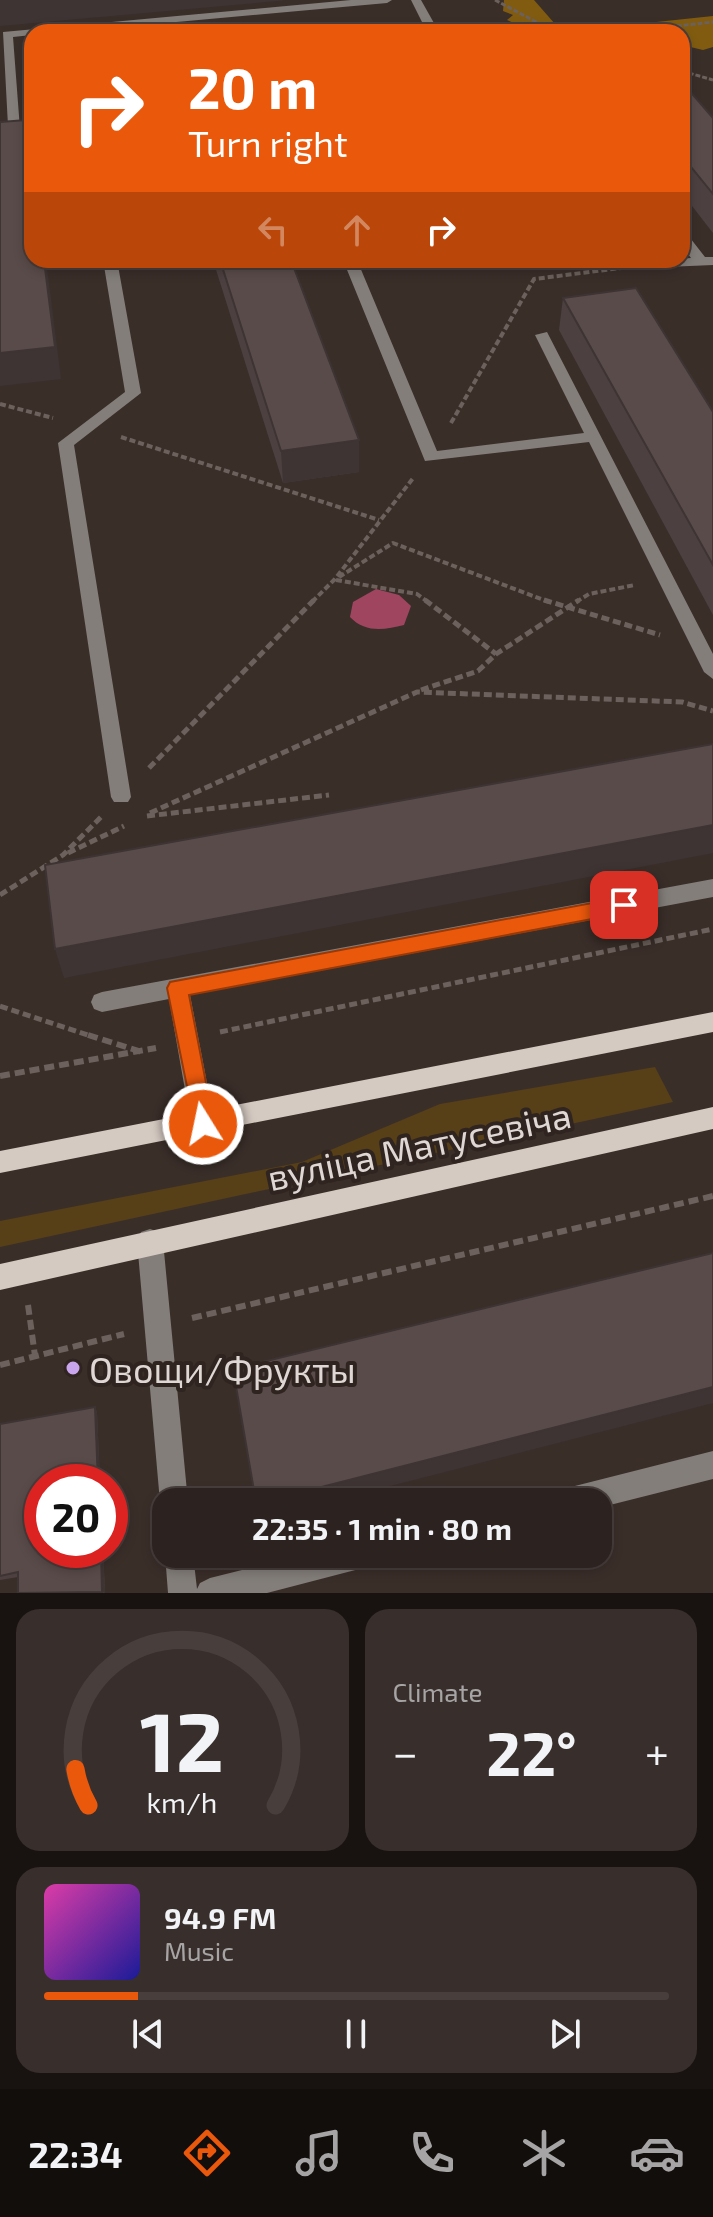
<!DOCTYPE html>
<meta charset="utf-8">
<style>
body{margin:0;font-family:"Exo 2",sans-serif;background:#382f2c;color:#f1f3f6;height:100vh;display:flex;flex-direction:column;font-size:30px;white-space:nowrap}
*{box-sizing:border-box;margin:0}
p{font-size:26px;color:#a6a4a4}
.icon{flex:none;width:44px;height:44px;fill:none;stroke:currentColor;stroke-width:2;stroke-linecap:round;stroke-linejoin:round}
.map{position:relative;height:1593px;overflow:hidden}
.side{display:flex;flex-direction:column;gap:16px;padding:16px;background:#181311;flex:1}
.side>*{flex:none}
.guide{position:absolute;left:24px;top:24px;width:666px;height:244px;border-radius:24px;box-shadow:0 4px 12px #0003,0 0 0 2px #483f3d;background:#ea580c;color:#fff;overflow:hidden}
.speed{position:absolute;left:24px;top:1464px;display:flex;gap:16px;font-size:40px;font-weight:700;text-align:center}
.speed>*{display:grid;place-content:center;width:104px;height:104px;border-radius:50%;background:#2c221f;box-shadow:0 4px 12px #0003,0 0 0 2px #483f3d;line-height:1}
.speed .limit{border:12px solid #d22;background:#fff;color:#111}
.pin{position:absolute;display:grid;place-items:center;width:68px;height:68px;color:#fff;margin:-34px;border-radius:16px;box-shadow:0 4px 12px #0006}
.me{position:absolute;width:88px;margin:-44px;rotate:350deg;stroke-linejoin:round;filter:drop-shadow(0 0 6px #0008)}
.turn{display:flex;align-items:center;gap:28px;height:168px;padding:0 32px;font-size:36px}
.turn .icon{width:104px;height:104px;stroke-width:2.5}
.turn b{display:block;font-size:56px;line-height:68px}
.lanes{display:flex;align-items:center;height:76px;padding:0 32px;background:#0003;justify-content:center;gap:40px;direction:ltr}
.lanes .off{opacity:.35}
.big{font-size:60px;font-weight:700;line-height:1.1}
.side .tile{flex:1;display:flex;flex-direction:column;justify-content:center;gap:12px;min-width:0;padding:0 28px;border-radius:24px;background:#382f2c}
.side .dial{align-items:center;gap:0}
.dial svg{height:208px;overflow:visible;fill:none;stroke:#483f3d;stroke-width:7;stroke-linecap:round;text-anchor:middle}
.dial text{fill:#f1f3f6;stroke:none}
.song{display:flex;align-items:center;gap:24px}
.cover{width:96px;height:96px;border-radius:12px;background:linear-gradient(135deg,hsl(320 70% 55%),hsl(240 70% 35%))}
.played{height:8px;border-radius:4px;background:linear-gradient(90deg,#ea580c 15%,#483f3d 15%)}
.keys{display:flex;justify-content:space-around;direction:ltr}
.heat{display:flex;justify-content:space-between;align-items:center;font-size:44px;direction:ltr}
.side .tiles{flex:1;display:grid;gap:16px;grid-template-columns:1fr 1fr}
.tile:last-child{grid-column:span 2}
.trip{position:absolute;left:152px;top:1488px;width:460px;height:80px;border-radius:24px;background:#2c221f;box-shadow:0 4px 12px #0003,0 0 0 2px #483f3d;font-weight:700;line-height:80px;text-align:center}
.tabs{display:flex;height:128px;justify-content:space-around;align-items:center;background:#120e0c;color:#a6a4a4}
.tabs .icon{width:56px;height:56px}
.tabs .current{color:#ea580c}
.tabs b{font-size:36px;color:#f1f3f6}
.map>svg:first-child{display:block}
.green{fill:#574018}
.forest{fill:#815c10}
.water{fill:#9f4560}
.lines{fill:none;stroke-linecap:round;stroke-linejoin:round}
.path-far3{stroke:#6c615c;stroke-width:3;stroke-dasharray:5 2;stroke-linecap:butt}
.path-far2{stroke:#6c615c;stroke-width:4;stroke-dasharray:6 3;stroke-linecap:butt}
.path-far1{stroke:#6c615c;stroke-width:5;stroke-dasharray:8 4;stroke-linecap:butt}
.path{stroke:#6c615c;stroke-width:6;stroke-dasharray:10 5;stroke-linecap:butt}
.minor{fill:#837e7a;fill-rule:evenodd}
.major{fill:#d5cac2;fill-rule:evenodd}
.wall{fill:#4d4040}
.shaded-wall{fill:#3e3434}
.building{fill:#594b4a;stroke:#3e3434;stroke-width:2}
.route{fill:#ea580c;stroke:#983908;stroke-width:2}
.poi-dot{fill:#c9a5ee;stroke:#2f241f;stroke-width:3}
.labels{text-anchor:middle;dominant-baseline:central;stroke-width:8;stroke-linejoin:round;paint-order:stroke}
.near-street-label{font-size:36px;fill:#dfd7d4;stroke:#2f241f}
.near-poi-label{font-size:36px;fill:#dfd7d4;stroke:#2f241f;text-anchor:start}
</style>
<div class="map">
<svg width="713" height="1593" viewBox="0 0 713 1593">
<rect width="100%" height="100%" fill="#3a2e29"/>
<polygon class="green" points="655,1067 673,1102 0,1247 0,1221 302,1162 440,1104"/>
<polygon class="forest" points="504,0 534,0 562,32 713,16 713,47 703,50 682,45 682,32 534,32 507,20 513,15 503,11"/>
<path class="water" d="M 376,589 L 399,595 L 411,606 L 404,625 C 384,630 365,633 350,617 L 353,602 Z"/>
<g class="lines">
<g class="path-far3">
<polyline points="495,0 555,32"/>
<polyline points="621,32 713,22"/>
<polyline points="682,71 713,80"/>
</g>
<g class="path-far2">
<polyline points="0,404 53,418"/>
<polyline points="451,423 534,279 621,268"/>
<polyline points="121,437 379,520"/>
<polyline points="339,577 393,543 549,602"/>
<polyline points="336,580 417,594 428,602"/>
<polyline points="312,602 335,579 414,477"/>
<polyline points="576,602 589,594 635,585"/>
</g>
<g class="path-far1">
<polyline points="425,600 496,654"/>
<polyline points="544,600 660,635"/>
<polyline points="421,690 478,671 496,654 579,600"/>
<polyline points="149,768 314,600"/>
<polyline points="150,813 417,692 682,702 713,711"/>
<polyline points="147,816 329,795"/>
<polyline points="68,853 124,826"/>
<polyline points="0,895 63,855 103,815"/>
<polyline points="0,1006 94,1037"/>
<polyline points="220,1032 713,929"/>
</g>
<g class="path">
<polyline points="88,1035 142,1052"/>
<polyline points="0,1076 156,1048"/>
<polyline points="28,1305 35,1356"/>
<polyline points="192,1318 713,1196"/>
<polyline points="0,1365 124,1334"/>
</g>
<g class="minor">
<polygon points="351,0 392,0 387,3 67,32 32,32 32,35 13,37 20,129 0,135 0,127 8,126 3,32"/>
<polygon points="411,0 421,0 439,32 427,32"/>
<polygon points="682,233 687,234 705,257 713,257 713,265 643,268 641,265 648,261 691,258 682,246"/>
<polygon points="103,260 117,260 141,393 74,445 131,797 128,802 114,802 111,797 58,443 125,392"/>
<polygon points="343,260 357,260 437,451 584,433 535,335 547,332 713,654 713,679 704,672 589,442 425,461"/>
<polygon points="713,879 713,897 190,995 215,1124 211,1132 203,1135 195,1132 191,1124 169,999 102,1012 94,1009 91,1002 94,995 102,992"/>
<polygon points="150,1229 159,1232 163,1241 188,1502 166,1502 166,1513 160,1502 137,1241 141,1232"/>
<polygon points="713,1451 713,1479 598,1508 598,1502 553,1502 557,1492 567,1488"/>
<polygon points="166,1551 166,1554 193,1554 197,1589 200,1583 210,1578 306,1554 377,1554 373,1564 363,1568 267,1593 168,1593 165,1554"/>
</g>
<g class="major">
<polygon points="713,1012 713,1032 0,1173 0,1151"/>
<polygon points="713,1107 713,1129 0,1290 0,1264"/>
</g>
</g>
<g class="wall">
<polygon points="682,82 713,118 713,233 682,193"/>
<polygon points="213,260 291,260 359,472 283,483"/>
<polygon points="563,298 713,412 713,615 559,330"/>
<polygon points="95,1407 97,1413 105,1593 18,1593 18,1577 0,1580 0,1424"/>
</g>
<g class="shaded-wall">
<polygon points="0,0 288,0 0,26"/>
<polygon points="44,260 46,260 61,379 0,386 0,353"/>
<polygon points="359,440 359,472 283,483 281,451"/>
<polygon points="713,825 713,853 64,978 55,949"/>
<polygon points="713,1387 713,1403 328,1502 263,1502"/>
<polygon points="95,1407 97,1413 100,1482 98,1482"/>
<polygon points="101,1550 103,1550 105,1593 102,1592"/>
</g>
<g class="building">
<polygon points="682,82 713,118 713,194 682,156"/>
<polygon points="26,120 32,167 32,260 44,260 55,347 0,353 0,122"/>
<polygon points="220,260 291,260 359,440 281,451"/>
<polygon points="636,288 713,412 713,565 563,298"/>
<polygon points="713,744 713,825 55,949 45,865"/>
<polygon points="713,1253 713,1387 263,1502 256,1502 233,1369"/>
<polygon points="95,1407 98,1482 42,1482 42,1550 101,1550 102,1592 18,1593 18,1572 0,1576 0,1424"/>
</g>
<polygon class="route" points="624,897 633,905 624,913 189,995 214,1124 211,1131 203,1134 196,1131 167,988 170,982"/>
<circle class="poi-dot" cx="73" cy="1368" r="8"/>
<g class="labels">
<g class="near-street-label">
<text transform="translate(419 1145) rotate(-12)">вуліца Матусевіча</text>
</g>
<g class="near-poi-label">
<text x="89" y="1368">Овощи/Фрукты</text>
</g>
</g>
</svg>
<div class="speed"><div class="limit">20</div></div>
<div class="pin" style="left:624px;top:905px;background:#d93025"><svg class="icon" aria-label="arrive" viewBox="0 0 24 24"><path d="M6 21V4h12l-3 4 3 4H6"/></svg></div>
<svg class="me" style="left:203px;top:1124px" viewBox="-20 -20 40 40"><circle r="17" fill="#ea580c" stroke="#fff" stroke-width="3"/><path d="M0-11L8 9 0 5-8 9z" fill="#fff"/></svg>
<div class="trip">22:35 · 1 min · 80 m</div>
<div class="guide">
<div class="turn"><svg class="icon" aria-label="right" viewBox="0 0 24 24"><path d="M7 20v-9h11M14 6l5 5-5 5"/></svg><div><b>20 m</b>Turn right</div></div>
<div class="lanes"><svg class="icon off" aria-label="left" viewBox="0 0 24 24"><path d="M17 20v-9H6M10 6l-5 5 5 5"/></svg><svg class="icon off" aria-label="ahead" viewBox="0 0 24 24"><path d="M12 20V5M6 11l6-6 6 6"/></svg><svg class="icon" aria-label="right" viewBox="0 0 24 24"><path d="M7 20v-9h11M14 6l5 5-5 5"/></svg></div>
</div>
</div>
<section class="side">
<div class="tiles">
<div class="tile dial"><svg viewBox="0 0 100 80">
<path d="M14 69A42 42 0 1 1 86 69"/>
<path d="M14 69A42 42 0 0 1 9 55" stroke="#ea580c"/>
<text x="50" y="56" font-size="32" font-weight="700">12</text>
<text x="50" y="72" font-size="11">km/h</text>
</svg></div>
<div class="tile"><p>Climate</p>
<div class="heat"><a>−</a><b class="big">22°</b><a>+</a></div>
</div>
<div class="tile">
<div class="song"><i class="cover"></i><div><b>94.9 FM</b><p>Music</p></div></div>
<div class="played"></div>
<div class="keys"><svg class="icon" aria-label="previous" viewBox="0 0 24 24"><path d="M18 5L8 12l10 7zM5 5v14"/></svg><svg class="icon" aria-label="pause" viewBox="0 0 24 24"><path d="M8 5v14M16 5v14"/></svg><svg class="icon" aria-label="next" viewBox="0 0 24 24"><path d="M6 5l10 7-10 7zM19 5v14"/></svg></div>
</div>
</div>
</section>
<nav class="tabs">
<b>22:34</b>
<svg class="icon current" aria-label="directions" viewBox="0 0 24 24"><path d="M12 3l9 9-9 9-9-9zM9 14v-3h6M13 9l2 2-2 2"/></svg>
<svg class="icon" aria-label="music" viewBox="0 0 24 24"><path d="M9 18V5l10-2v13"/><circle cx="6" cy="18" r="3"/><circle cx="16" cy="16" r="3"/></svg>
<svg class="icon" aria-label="phone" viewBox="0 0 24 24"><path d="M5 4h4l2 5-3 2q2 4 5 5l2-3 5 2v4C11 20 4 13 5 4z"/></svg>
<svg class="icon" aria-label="climate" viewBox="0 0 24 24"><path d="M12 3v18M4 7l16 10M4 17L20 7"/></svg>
<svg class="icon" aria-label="car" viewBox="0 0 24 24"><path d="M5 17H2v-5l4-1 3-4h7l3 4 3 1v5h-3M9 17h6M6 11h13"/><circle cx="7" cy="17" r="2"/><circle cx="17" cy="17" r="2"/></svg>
</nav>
